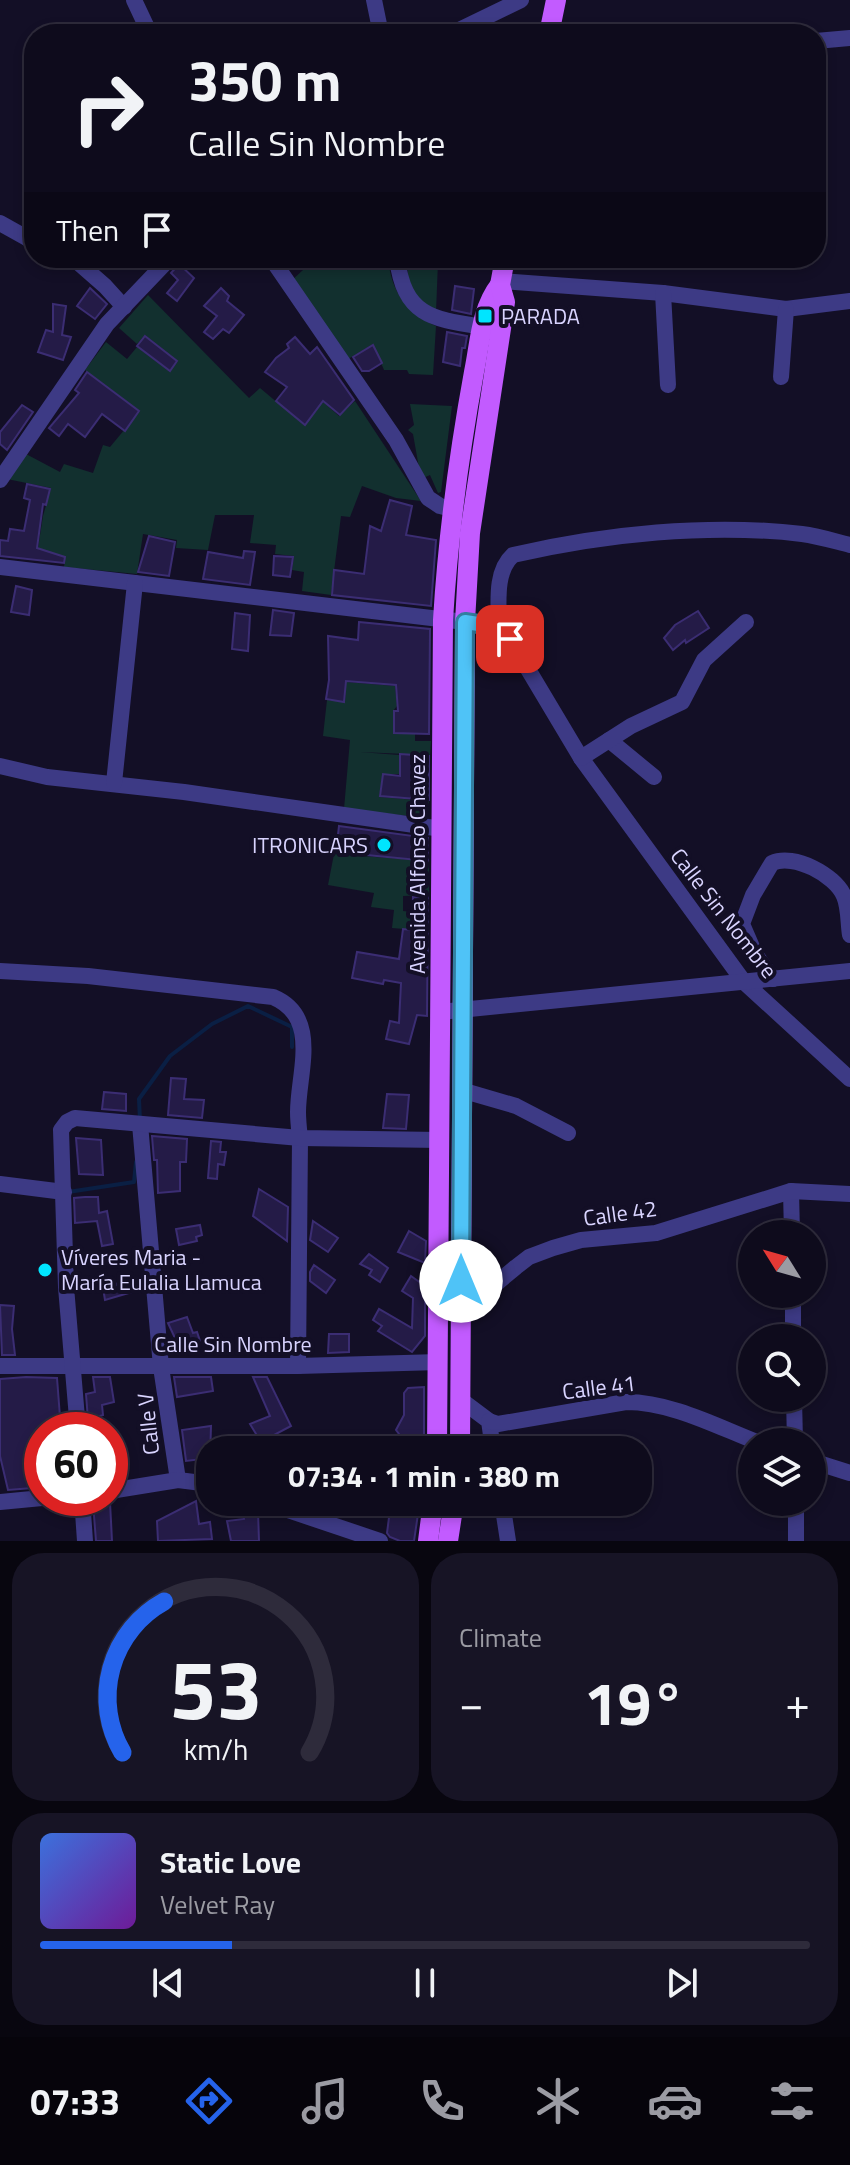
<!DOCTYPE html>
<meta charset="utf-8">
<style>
body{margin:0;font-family:"Titillium Web",sans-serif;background:#171425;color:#f1f3f6;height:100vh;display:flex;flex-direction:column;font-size:30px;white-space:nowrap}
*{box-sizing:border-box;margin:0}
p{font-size:26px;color:#9b9ba3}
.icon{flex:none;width:44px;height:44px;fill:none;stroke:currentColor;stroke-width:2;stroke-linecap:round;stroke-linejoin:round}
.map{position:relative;height:1541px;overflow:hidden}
.panel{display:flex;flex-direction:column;gap:12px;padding:12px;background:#08060f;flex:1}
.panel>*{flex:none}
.top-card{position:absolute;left:24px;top:24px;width:802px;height:244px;border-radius:32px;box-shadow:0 4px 12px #0003,0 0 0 2px #2e2b3b;background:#0e0b1c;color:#f1f3f6;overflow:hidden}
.needle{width:52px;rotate:307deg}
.tools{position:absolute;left:738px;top:1220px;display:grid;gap:16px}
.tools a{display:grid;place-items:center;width:88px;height:88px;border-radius:50%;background:#0e0b1c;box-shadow:0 4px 12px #0003,0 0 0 2px #2e2b3b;font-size:40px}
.speed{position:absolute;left:24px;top:1412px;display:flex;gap:16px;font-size:40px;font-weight:700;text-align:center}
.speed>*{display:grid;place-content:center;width:104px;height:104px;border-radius:50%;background:#0e0b1c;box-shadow:0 4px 12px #0003,0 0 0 2px #2e2b3b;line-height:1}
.speed .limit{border:12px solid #d22;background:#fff;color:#111}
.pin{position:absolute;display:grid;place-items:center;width:68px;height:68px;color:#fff;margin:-34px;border-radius:16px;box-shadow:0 4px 12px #0006}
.me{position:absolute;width:88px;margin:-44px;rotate:0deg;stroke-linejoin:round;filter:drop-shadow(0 0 6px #0008)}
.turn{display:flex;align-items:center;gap:28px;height:168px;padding:0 32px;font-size:36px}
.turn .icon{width:104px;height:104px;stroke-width:2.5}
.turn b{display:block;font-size:56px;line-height:68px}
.then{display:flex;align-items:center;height:76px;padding:0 32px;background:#0003;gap:16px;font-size:30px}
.big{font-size:60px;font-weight:700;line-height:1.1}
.panel .tile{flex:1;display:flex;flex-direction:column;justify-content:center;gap:12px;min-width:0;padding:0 28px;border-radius:32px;background:#171425}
.panel .dial{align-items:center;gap:0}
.dial svg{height:208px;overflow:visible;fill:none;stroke:#2e2b3b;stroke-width:7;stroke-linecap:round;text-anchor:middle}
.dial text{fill:#f1f3f6;stroke:none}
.song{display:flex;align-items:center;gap:24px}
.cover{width:96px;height:96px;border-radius:12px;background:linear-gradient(135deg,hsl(220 70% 55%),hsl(280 70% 35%))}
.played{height:8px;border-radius:4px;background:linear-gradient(90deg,#2563eb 25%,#2e2b3b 25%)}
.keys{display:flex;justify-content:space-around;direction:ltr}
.heat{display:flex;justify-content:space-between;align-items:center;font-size:44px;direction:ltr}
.panel .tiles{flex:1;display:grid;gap:12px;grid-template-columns:1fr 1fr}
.tile:last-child{grid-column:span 2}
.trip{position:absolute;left:196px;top:1436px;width:456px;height:80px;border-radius:32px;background:#0e0b1c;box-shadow:0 4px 12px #0003,0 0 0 2px #2e2b3b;font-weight:700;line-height:80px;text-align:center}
.dock{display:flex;height:128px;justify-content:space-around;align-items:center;background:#06040b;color:#9b9ba3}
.dock .icon{width:56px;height:56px}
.dock .selected{color:#2563eb}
.dock b{font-size:36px;color:#f1f3f6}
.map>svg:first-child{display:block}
.green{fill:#12302f}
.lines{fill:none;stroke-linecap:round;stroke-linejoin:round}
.stream{stroke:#0a1f44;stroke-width:4}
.building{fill:#241b47;stroke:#3b2d73;stroke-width:2}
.minor{stroke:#3d3a85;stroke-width:16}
.major{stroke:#c25bff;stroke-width:20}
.route-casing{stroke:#337fa1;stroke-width:20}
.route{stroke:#4fc3f7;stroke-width:14}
.poi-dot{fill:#00e5ff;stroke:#130f26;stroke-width:3}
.labels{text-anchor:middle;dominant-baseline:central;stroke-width:8;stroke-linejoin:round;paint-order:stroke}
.poi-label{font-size:22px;fill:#d9d4ff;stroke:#130f26;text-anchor:start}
.street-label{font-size:22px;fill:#d9d4ff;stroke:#130f26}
</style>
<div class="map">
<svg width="850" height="1541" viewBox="0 0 850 1541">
<rect width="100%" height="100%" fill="#130f26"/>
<g class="green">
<path d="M 316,258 L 388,258 C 391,291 406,313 436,326 L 433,375 L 409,374 L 407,370 L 384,370 L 373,344 L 345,361 L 290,282 Z"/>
<polygon points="429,261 438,262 436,312 407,296 408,269"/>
<polygon points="148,295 249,398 260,388 304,425 323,402 339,416 355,401 421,501 396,498 362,486 350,517 341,516 331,595 302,591 304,572 292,570 294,556 275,554 276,545 250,543 254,515 215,515 208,550 176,548 177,540 143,534 137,574 64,567 65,557 38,548 43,516 51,488 7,479 26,454 60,472 64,464 93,473 103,445 110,447 140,411 85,370 106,342 127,359 137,347 170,372 178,361 145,335 137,344 119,328"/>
<polygon points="410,404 452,406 441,492 438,493 430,475 421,479 413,434 408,430 414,425"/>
<polygon points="346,682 395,686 397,706 393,711 393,733 415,734 415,741 431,741 430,755 360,752 399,755 399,774 383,774 379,797 429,801 428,818 344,809 350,740 323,736 327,700 345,702"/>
<polygon points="334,854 429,861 429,895 403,896 403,911 429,914 429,931 392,928 394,910 371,907 374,893 328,885"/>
</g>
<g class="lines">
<g class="stream">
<polyline points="140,1121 139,1099 170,1056 212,1024 248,1006 292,1027 292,1047"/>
<polyline points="68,1192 134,1182 136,1162"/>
</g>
</g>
<g class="building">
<polygon points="179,264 194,278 177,301 167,293 178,280 171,273"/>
<polygon points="455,286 474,289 471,314 452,310"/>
<polygon points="90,288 107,304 95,319 77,306"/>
<polygon points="221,288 229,296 227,301 244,315 229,333 223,329 213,339 204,332 217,316 204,306"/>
<polygon points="53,304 66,306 62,335 71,337 63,360 38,352 46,330 53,332"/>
<polygon points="447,332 467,336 465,348 462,348 460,366 443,362"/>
<polygon points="145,336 177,361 170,371 137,346"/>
<polygon points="295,337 310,354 317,347 354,400 340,415 323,401 305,425 276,401 287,387 265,372 276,358 289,348 287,344"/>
<polygon points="373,345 382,363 369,371 362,371 353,357"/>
<polygon points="87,372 139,411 125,431 102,414 85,437 68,424 59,436 49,428 79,393 75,390"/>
<polygon points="22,405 33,412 7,450 0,444 0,432"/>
<polygon points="27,484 50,489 46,505 43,504 37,548 65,557 64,563 0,556 0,540 8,541 10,529 24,531 30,500 24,498"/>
<polygon points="390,500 412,506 406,535 436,540 431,606 332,595 334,570 364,574 370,526 381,531"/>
<polygon points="149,536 175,542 169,576 138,572"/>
<polygon points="244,551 255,552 250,585 203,579 208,552 243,558"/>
<polygon points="274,556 293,557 290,577 273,575"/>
<polygon points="16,586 32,590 29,615 11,612"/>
<polygon points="273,610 294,613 291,636 270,635"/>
<polygon points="698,611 709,628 686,643 685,640 673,650 664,638 675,625"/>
<polygon points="235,613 250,615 248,651 232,649"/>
<polygon points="359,622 430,629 429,734 394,733 394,711 398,711 396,685 346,681 344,702 326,699 329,680 328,636 358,640"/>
<polygon points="400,754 429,756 429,800 380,796 383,774 400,776"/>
<polygon points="339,826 428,838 428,861 336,852"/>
<polygon points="413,897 428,897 427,1016 417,1015 409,1044 386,1039 390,1021 399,1023 401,983 384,980 383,984 352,978 357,952 399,959 403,929 412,930"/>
<polygon points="171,1078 186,1079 184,1099 204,1100 202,1118 168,1115"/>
<polygon points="104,1092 126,1094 126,1111 102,1109"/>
<polygon points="387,1094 409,1095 406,1129 383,1128"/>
<polygon points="152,1136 187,1139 186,1162 180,1162 180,1191 158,1193 157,1160 154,1160"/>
<polygon points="76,1138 101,1140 103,1175 79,1174"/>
<polygon points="211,1141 221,1142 220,1152 226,1152 224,1165 218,1164 217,1179 208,1178"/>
<polygon points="259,1189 288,1207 287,1241 253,1216"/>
<polygon points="85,1197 98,1197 99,1213 107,1211 113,1244 102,1246 97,1221 75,1223 74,1198"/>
<polygon points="313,1221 338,1238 328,1252 310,1240"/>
<polygon points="200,1225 202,1235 196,1237 197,1241 179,1245 176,1229"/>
<polygon points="409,1231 426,1241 425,1263 398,1252"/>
<polygon points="369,1254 388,1268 380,1282 369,1275 372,1270 360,1264"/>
<polygon points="314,1265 335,1280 326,1293 310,1281 310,1272"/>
<polygon points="411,1276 425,1286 425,1336 412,1352 378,1331 382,1326 373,1320 379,1309 412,1328 413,1298 402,1291"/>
<polygon points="127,1279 132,1292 105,1300 103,1288 116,1287 116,1284"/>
<polygon points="0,1305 14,1306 12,1329 15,1355 2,1355"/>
<polygon points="187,1317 193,1333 197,1332 200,1341 180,1349 168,1323"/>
<polygon points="329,1334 349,1334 349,1352 328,1353"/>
<polygon points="26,1377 57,1378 61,1430 42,1430 42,1461 30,1462 32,1488 8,1490 0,1456 0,1379"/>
<polygon points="93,1377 110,1377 114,1402 102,1405 103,1415 88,1420 86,1394 95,1392"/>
<polygon points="174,1377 211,1377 213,1391 177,1397"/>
<polygon points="253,1377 267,1377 291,1426 261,1442 250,1424 270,1416"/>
<polygon points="424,1387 424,1450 396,1450 397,1442 394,1440 399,1434 396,1430 404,1415 404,1393 408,1388"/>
<polygon points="211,1426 210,1458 186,1461 182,1430"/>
<polygon points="123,1453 126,1477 110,1480 110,1455"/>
<polygon points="196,1501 199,1524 210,1522 212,1539 158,1541 157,1521"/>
<polygon points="110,1502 112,1541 96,1541 93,1503"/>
<polygon points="391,1502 416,1502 413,1513 418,1514 414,1541 400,1541 390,1537 387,1533"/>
<polygon points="258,1511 259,1541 231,1541 227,1521 244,1519 243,1514"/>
</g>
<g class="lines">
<g class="minor">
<polyline points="134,0 150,34"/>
<polyline points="374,0 381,34"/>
<polyline points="451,34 521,0"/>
<polyline points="816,41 850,38"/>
<polyline points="0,223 34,242"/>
<polyline points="73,258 105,286 124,307"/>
<polyline points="271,258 396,440 428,498 440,506 452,509"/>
<path d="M 397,258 C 404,316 432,319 483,327"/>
<polyline points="500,281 663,293 786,309 850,301"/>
<polyline points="663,293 668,385"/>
<polyline points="781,377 786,309"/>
<polyline points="0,480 107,324 170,258"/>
<polyline points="0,567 465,622 492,626 510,639 581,758 744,982 850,1079"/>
<path d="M 499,629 C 499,605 494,572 513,555 C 604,534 709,523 802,534 C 818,536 834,541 850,545"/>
<polyline points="609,740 654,777"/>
<polyline points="581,758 631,726 682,702 704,660 746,622"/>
<polyline points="0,766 47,777 184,792 442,829"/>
<polyline points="114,783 135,583"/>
<path d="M 0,971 L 88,976 L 273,997 C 321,1017 298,1073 298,1112 C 298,1121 299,1129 300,1138 L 298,1366"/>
<path d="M 773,979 L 755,954 L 742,924 L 753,895 L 772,863 C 794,853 835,875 844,896 C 849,907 848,923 850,935"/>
<polyline points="450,1011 850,971"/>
<polyline points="461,1090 516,1106 568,1133"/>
<polyline points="140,1124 161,1367 178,1480"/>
<polyline points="0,1184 64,1192"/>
<polyline points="791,1191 792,1234"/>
<polyline points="793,1294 793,1338"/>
<polyline points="461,1313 516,1267 529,1257 553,1248 581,1240 656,1233 791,1191 850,1194"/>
<polyline points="0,1366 298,1366 439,1362"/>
<polyline points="794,1398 795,1442"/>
<polyline points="461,1400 489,1421 493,1450"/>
<path d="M 489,1421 L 498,1424 L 626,1402 C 671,1402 716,1426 757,1442"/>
<polyline points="78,1430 66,1287 61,1130 67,1122 75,1118 300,1138 440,1140"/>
<polyline points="812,1461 850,1473"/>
<polyline points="110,1491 178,1480 210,1484"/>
<polyline points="82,1498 85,1541"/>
<polyline points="0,1502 42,1498"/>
<polyline points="264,1502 380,1541"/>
<polyline points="502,1502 508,1541"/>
<polyline points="796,1502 796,1541"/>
</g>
<g class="major">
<polyline points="549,34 556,0"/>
<path d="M 437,1450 L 443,620 C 448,537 459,454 474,372 C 480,343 481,309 500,285"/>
<polyline points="460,1450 465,622 470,533 505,302 500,285 505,258"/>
<polyline points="428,1541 433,1502"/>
<polyline points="448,1541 454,1502"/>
</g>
</g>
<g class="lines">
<g class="route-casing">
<polyline id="route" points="461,1281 465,622 492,626 510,639"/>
</g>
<use href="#route" class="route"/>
</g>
<g class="poi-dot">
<rect x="477" y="308" width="16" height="16" rx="4"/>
<circle cx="384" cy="845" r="8"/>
<circle cx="45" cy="1270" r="8"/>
</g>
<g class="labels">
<g class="poi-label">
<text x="501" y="316">PARADA</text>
<text x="368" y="845" text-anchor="end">ITRONICARS</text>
<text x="61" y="1257">Víveres Maria -<tspan x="61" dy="25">María Eulalia Llamuca</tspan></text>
</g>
<g class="street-label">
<text transform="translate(417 864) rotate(-90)">Avenida Alfonso Chavez</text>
<text transform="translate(724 913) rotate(52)">Calle Sin Nombre</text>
<text transform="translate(620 1213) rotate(-8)">Calle 42</text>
<text x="233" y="1344">Calle Sin Nombre</text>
<text transform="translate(599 1387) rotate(-7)">Calle 41</text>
<text transform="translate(148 1424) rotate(-96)">Calle V</text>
</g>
</g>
</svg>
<div class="tools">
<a><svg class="needle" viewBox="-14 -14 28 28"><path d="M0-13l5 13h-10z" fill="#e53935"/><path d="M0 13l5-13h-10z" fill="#9b9ba3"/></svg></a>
<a><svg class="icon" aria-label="search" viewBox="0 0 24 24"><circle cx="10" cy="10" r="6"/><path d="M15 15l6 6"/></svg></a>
<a><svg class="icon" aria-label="layers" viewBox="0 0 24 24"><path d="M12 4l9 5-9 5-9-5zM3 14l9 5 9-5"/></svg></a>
</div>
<div class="speed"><div class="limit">60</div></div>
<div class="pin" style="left:510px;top:639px;background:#d93025"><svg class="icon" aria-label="arrive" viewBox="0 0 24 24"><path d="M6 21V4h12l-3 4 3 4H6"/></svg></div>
<svg class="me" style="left:461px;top:1281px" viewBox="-20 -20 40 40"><circle r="19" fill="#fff"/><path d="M0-13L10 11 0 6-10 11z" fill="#4fc3f7"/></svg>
<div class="trip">07:34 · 1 min · 380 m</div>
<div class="top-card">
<div class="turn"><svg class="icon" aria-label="right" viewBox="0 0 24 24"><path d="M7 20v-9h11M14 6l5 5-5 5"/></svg><div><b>350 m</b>Calle Sin Nombre</div></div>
<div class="then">Then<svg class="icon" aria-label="arrive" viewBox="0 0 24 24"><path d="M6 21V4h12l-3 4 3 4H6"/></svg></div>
</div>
</div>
<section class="panel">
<div class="tiles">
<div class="tile dial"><svg viewBox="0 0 100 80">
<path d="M14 69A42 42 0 1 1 86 69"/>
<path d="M14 69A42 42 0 0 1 30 11" stroke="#2563eb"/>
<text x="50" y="56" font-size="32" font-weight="700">53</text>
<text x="50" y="72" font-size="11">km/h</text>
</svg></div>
<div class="tile"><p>Climate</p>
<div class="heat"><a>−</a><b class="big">19°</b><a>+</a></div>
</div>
<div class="tile">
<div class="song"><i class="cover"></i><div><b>Static Love</b><p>Velvet Ray</p></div></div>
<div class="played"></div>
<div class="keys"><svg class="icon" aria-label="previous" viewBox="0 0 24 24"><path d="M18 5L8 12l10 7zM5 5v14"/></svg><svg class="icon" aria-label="pause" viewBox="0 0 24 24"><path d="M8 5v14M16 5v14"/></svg><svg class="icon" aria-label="next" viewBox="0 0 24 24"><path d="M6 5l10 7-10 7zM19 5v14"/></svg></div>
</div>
</div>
</section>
<nav class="dock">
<b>07:33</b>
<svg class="icon selected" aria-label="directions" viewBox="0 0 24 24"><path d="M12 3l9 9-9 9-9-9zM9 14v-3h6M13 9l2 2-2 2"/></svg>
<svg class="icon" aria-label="music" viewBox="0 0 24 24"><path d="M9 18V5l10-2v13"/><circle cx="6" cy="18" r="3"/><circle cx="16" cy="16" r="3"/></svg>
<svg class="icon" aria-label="phone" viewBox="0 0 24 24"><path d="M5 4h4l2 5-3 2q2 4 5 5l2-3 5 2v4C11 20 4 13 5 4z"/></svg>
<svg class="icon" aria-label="climate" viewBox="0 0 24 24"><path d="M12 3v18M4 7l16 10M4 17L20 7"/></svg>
<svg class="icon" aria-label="car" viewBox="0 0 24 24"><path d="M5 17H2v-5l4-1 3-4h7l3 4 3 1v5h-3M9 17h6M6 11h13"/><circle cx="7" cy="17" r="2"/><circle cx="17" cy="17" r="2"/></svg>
<svg class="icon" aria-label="filters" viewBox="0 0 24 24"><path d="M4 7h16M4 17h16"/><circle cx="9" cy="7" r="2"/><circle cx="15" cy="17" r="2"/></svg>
</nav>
